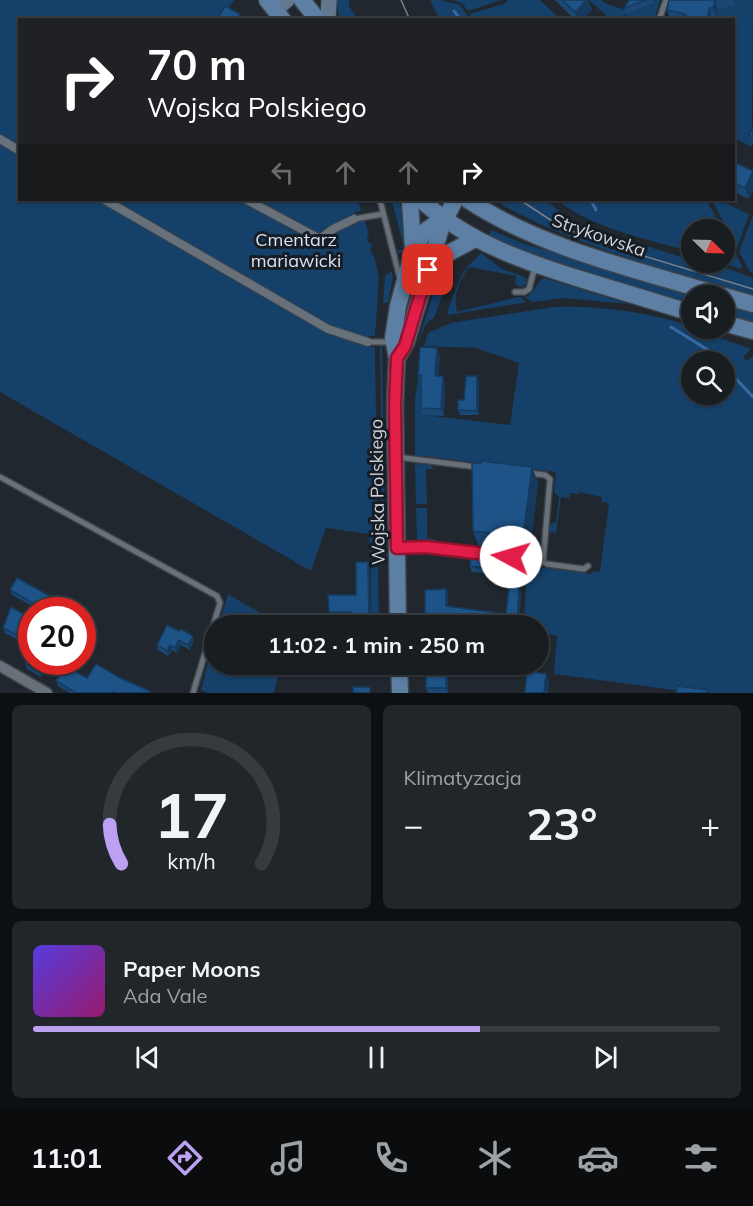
<!DOCTYPE html>
<html lang="pl">
<meta charset="utf-8">
<style>
body{margin:0;font-family:Mulish,sans-serif;background:#21262a;color:#f1f3f6;height:100vh;display:flex;flex-direction:column;font-size:22px;white-space:nowrap}
*{box-sizing:border-box;margin:0}
p{font-size:20px;color:#9fa2a5}
.icon{flex:none;width:33px;height:33px;fill:none;stroke:currentColor;stroke-width:2;stroke-linecap:round;stroke-linejoin:round}
.map{position:relative;height:693px;overflow:hidden}
.details{display:flex;flex-direction:column;gap:12px;padding:12px;background:#0d1013;flex:1}
.details>*{flex:none}
.guide{position:absolute;left:18px;top:18px;width:717px;height:183px;border-radius:0px;box-shadow:0 2px 4px #0004,0 0 0 2px #363b40;background:#202124;color:#fff;overflow:hidden}
.needle{width:39px;rotate:113deg}
.controls{position:absolute;left:681px;top:219px;display:grid;gap:12px}
.controls a{display:grid;place-items:center;width:54px;height:54px;border-radius:50%;background:#181d22;box-shadow:0 2px 4px #0004,0 0 0 2px #363b40;font-size:30px}
.speed{position:absolute;left:18px;top:597px;display:flex;gap:12px;font-size:30px;font-weight:700;text-align:center}
.speed>*{display:grid;place-content:center;width:78px;height:78px;border-radius:50%;background:#181d22;box-shadow:0 2px 4px #0004,0 0 0 2px #363b40;line-height:1}
.speed .limit{border:9px solid #d22;background:#fff;color:#111}
.pin{position:absolute;display:grid;place-items:center;width:51px;height:51px;color:#fff;margin:-26px;border-radius:12px;box-shadow:0 3px 9px #0006}
.me{position:absolute;width:66px;margin:-33px;rotate:276deg;stroke-linejoin:round;filter:drop-shadow(0 0 4px #0008)}
.turn{display:flex;align-items:center;gap:21px;height:126px;padding:0 30px;font-size:27px}
.turn .icon{width:78px;height:78px;stroke-width:2.5}
.turn b{display:block;font-size:42px;line-height:51px}
.lanes{display:flex;align-items:center;height:57px;padding:0 30px;background:#0003;justify-content:center;gap:30px;direction:ltr}
.lanes .off{opacity:.35}
.big{font-size:45px;font-weight:700;line-height:1.1}
.details .tile{flex:1;display:flex;flex-direction:column;justify-content:center;gap:9px;min-width:0;padding:0 21px;border-radius:9px;background:#21262a}
.details .dial{align-items:center;gap:0}
.dial svg{height:156px;overflow:visible;fill:none;stroke:#363b40;stroke-width:7;stroke-linecap:round;text-anchor:middle}
.dial text{fill:#f1f3f6;stroke:none}
.song{display:flex;align-items:center;gap:18px}
.cover{width:72px;height:72px;border-radius:9px;background:linear-gradient(135deg,hsl(250 70% 55%),hsl(320 70% 35%))}
.played{height:6px;border-radius:3px;background:linear-gradient(90deg,#bca0f2 65%,#363b40 65%)}
.keys{display:flex;justify-content:space-around;direction:ltr}
.heat{display:flex;justify-content:space-between;align-items:center;font-size:33px;direction:ltr}
.details .tiles{flex:1;display:grid;gap:12px;grid-template-columns:1fr 1fr}
.tile:last-child{grid-column:span 2}
.trip{position:absolute;left:204px;top:615px;width:345px;height:60px;border-radius:30px;background:#181d22;box-shadow:0 2px 4px #0004,0 0 0 2px #363b40;font-weight:700;line-height:60px;text-align:center}
.tabs{display:flex;height:96px;justify-content:space-around;align-items:center;background:#0a0c0e;color:#9fa2a5}
.tabs .icon{width:42px;height:42px}
.tabs .on{color:#bca0f2}
.tabs b{font-size:27px;color:#f1f3f6}
.map>svg:first-child{display:block}
.green{fill:#154069;fill-rule:evenodd}
.lines{fill:none;stroke-linecap:round;stroke-linejoin:round}
.stream{stroke:#366ba1;stroke-width:3}
.service-casing{stroke:#3d4349;stroke-width:8}
.pedestrian-casing{stroke:#3d4349;stroke-width:10}
.minor-casing{stroke:#3d4349;stroke-width:13}
.secondary-casing{stroke:#3d4349;stroke-width:17}
.primary-casing{stroke:#3d4349;stroke-width:19}
.service{stroke:#68717a;stroke-width:5}
.pedestrian{stroke:#68717a;stroke-width:8}
.minor{stroke:#68717a;stroke-width:10}
.secondary{stroke:#63788f;stroke-width:15}
.primary{stroke:#5d7fa4;stroke-width:16}
.tram{stroke:#797f85;stroke-width:1.5}
.wall{fill:#1a4774}
.shaded-wall{fill:#153a5e}
.building{fill:#1e5387;stroke:#153a5e;stroke-width:1.5}
.route-casing{stroke:#92132f;stroke-width:15}
.route{stroke:#e11d48;stroke-width:10}
.labels{text-anchor:middle;dominant-baseline:central;stroke-width:6;stroke-linejoin:round;paint-order:stroke}
.street-label{font-size:18px;fill:#d1d5db;stroke:#161d25}
.park-label{font-size:18px;fill:#d6e4f4;stroke:#161d25}
</style>
<div class="map">
<svg width="753" height="693" viewBox="0 0 753 693">
<rect width="100%" height="100%" fill="#20272e"/>
<g class="green">
<polygon points="0,0 234,0 222,19 20,20 20,200 358,200 361,211 355,212 354,223 365,220 369,235 367,236 368,243 371,243 372,247 370,248 372,255 374,255 379,278 375,336 368,336 368,347 375,347 378,559 370,559 369,534 326,528 311,571 0,392"/>
<polygon points="335,0 349,0 349,6 357,19 340,19"/>
<polygon points="430,0 440,0 460,5 470,19 439,19"/>
<polygon points="452,0 501,0 468,11 462,3"/>
<polygon points="508,0 540,0 560,19 473,19 469,14 504,4"/>
<polygon points="589,0 601,0 604,3 631,12 655,3 655,0 660,0 655,17 649,20 628,19 625,15 617,19 610,19"/>
<polygon points="707,0 753,0 752,147 734,138 734,20 712,19 712,16 716,17 718,9 721,8"/>
<path d="M 386,200 L 398,200 C 406,216 407,233 404,251 L 397,254 L 398,250 L 402,250 L 404,247 L 393,204 Z"/>
<path d="M 503,200 L 546,200 L 564,215 L 588,228 L 691,260 L 692,262 C 712,262 734,271 753,278 L 753,295 C 668,270 580,248 502,205 Z"/>
<path d="M 557,200 L 706,200 L 723,229 L 692,230 L 691,252 C 646,238 595,230 557,200 Z"/>
<polygon points="712,200 719,200 749,214 737,248"/>
<polygon points="753,215 753,273 750,272 739,252"/>
<polygon points="491,230 525,244 697,295 692,296 691,304 537,257 488,237"/>
<polygon points="725,233 742,266 741,269 723,263 724,262"/>
<path d="M 481,253 L 502,269 L 525,277 L 527,284 L 520,287 L 515,284 L 516,276 L 469,267 C 459,281 453,295 457,312 L 514,298 L 520,297 L 527,302 L 448,315 L 447,312 L 461,276 L 468,266 Z"/>
<polygon points="392,271 393,278 388,303 383,303 385,276"/>
<polygon points="439,276 448,279 434,318 426,324 417,345"/>
<path d="M 544,278 L 629,304 L 563,298 L 533,302 L 525,297 C 536,293 535,283 544,278 Z"/>
<polygon points="724,304 753,312 753,323 725,314"/>
<path d="M 553,307 C 599,305 645,312 689,325 L 692,328 L 751,349 L 743,357 L 747,361 L 753,356 L 753,693 L 696,693 L 554,674 L 557,636 L 539,632 L 538,626 L 524,625 L 527,568 L 426,553 L 426,552 L 512,563 L 517,561 L 521,553 L 529,554 L 530,547 L 538,548 L 536,567 L 592,574 L 592,571 L 600,572 L 609,503 L 601,502 L 602,497 L 579,492 L 579,494 L 570,493 L 569,498 L 561,497 L 556,533 L 549,532 L 550,525 L 556,522 L 559,497 L 554,492 L 556,472 L 415,455 L 415,399 L 419,369 L 423,382 L 424,415 L 510,425 L 519,363 L 476,348 L 424,346 L 428,333 L 451,323 ZM 692,362 L 724,362 L 724,394 L 692,394 Z"/>
<polygon points="380,345 382,345 385,559 383,559"/>
<polygon points="415,464 430,465 434,469 426,469 427,504 416,504"/>
<polygon points="416,508 427,508 427,538 435,539 432,543 417,543"/>
<polygon points="371,567 378,567 379,621 371,621"/>
<polygon points="228,594 281,625 219,625"/>
<polygon points="214,641 214,664 281,665 274,693 208,693 201,690"/>
</g>
<g class="lines">
<g class="stream">
<polyline points="454,11 461,20"/>
<polyline points="591,200 596,210"/>
<polyline points="671,327 708,350 720,362"/>
<polyline points="724,366 753,397"/>
</g>
<g class="service-casing">
<g id="service">
<polyline points="659,20 666,0"/>
<polyline points="380,200 400,279"/>
<polyline points="354,219 383,214"/>
<polyline points="515,292 524,292 529,289 535,267"/>
<polyline points="368,342 390,342"/>
<polyline points="397,457 477,467"/>
<polyline points="528,473 545,475 550,479 543,562 547,564 584,569 588,566"/>
<polyline points="0,477 217,596 220,603 193,693"/>
<polyline points="399,548 426,547 509,558 513,556 515,552"/>
</g>
</g>
<g class="pedestrian-casing">
<g id="pedestrian">
<polyline points="0,139 20,151"/>
<polyline points="105,200 328,329 368,342"/>
<polyline points="247,200 320,239 333,229 354,219"/>
</g>
</g>
<g class="minor-casing">
<polyline id="minor" points="0,666 47,693"/>
</g>
<g class="secondary-casing">
<g id="secondary">
<polyline points="275,10 287,0"/>
<polyline points="328,20 329,0"/>
</g>
</g>
<g class="primary-casing">
<g id="primary">
<polyline points="267,0 283,20"/>
<polyline points="302,0 318,20"/>
<polyline points="410,200 413,249"/>
<path d="M 421,200 C 470,244 528,263 590,282 C 624,292 658,303 692,313"/>
<path d="M 468,200 C 542,249 639,270 723,296"/>
<polyline points="430,263 475,239"/>
<polyline points="724,296 753,304"/>
<polyline points="724,323 753,331"/>
<polyline points="397,358 406,343 442,225 455,200"/>
<polyline points="398,626 395,404 397,358 393,338 398,306 413,251 425,231 444,218"/>
<polyline points="399,664 400,693"/>
</g>
</g>
<use href="#service" class="service"/>
<use href="#pedestrian" class="pedestrian"/>
<use href="#minor" class="minor"/>
<use href="#secondary" class="secondary"/>
<use href="#primary" class="primary"/>
<g class="tram">
<polyline points="401,0 410,20"/>
<polyline points="520,200 552,221 591,240 753,289"/>
</g>
</g>
<g class="wall">
<polygon points="555,0 588,0 592,10 582,20 575,20"/>
<polygon points="629,0 654,0 655,3 626,14 624,8"/>
<polygon points="669,0 733,0 734,5 718,9 716,17 712,16 712,20 674,20 670,19 667,10"/>
<polygon points="753,127 753,145 749,135"/>
<polygon points="734,162 753,171 753,190 749,199 734,192"/>
<polygon points="440,355 438,376 445,384 444,416 423,415 421,408 421,382 418,375"/>
<polygon points="479,381 479,415 460,415 458,410"/>
<polygon points="532,467 538,483 529,554 520,552 515,547 510,551 479,547 473,531"/>
<polygon points="511,562 513,567 512,576 472,572 470,566"/>
<polygon points="370,569 351,619 332,619 329,612 356,595"/>
<polygon points="519,587 521,592 519,625 467,623 461,622 460,620 427,621 425,615 448,594 448,607 506,614"/>
<polygon points="10,590 54,602 49,610 40,610 12,595"/>
<polygon points="32,619 32,662 50,662 41,677 27,669 25,664 27,660 25,655 30,646 5,633 3,628"/>
<polygon points="167,625 194,641 190,650 181,645 177,653 172,650 168,656 158,650 157,645"/>
<polygon points="426,664 448,664 448,693 428,693 426,688"/>
<polygon points="525,664 524,676 480,673 478,667"/>
<polygon points="87,678 122,679 151,693 70,693 58,686 56,681"/>
</g>
<g class="shaded-wall">
<polygon points="587,0 588,0 592,10 582,20 577,20 575,12"/>
<polygon points="715,0 718,9 716,17 713,8"/>
<polygon points="709,8 712,16 712,20 707,20"/>
<polygon points="753,171 753,190 749,199 745,188"/>
<polygon points="437,348 440,355 438,383 435,376"/>
<polygon points="443,376 445,384 444,416 441,409"/>
<polygon points="477,376 479,381 479,415 477,411"/>
<polygon points="532,467 538,483 529,554 523,538"/>
<polygon points="510,531 515,547 510,551 504,535"/>
<polygon points="368,562 370,569 371,626 369,626"/>
<polygon points="511,562 513,567 512,576 510,571"/>
<polygon points="519,587 521,592 519,626 517,624"/>
<polygon points="446,589 448,594 448,612 446,606"/>
<polygon points="52,597 54,602 49,610 46,610"/>
<polygon points="193,636 194,641 190,650 188,645"/>
<polygon points="179,640 181,645 177,653 175,648"/>
<polygon points="170,645 172,650 168,656 167,651"/>
<polygon points="45,662 50,662 41,677 39,672"/>
<polygon points="446,664 448,664 448,693 446,688"/>
<polygon points="522,664 525,664 524,676 522,670"/>
<polygon points="546,674 549,681 548,693 544,693"/>
</g>
<g class="building">
<polygon points="562,0 587,0 575,12"/>
<polygon points="629,0 646,0 624,8"/>
<polygon points="669,0 715,0 713,8 709,8 707,20 694,20 684,15 685,14 667,10"/>
<polygon points="225,6 240,14 237,20 226,20 219,16"/>
<polygon points="753,127 753,137 749,135"/>
<polygon points="734,162 753,171 745,188 734,183"/>
<polygon points="420,347 437,348 435,376 443,376 441,409 421,408 421,375 418,375"/>
<polygon points="466,376 477,376 477,411 458,410 458,400 464,400"/>
<polygon points="481,461 532,467 523,538 514,536 510,531 504,535 473,531 472,463 481,463"/>
<polygon points="471,557 511,562 510,571 470,566"/>
<polygon points="356,562 368,562 369,626 351,626 351,612 329,612 328,595 356,595"/>
<polygon points="17,578 52,597 45,610 10,590"/>
<polygon points="509,586 519,587 517,624 522,626 467,626 468,618 459,617 459,615 425,615 425,590 446,589 446,606 506,614"/>
<polygon points="11,607 32,619 32,643 3,628"/>
<polygon points="167,625 179,631 181,629 193,636 188,645 179,640 175,648 170,645 167,651 157,645"/>
<polygon points="30,646 32,646 32,662 45,662 39,672 25,664 29,657 25,655"/>
<polygon points="96,664 122,679 150,691 149,693 115,693 113,692 112,693 77,693 56,681 64,665 87,678"/>
<rect x="426" y="664" width="20" height="24"/>
<polygon points="478,664 522,664 522,670 478,667"/>
<polygon points="527,671 546,674 544,693 525,693"/>
<polygon points="677,686 708,690 707,693 676,693"/>
<rect x="353" y="687" width="17" height="6"/>
</g>
<g class="lines">
<g class="route-casing">
<polyline id="route" points="428,270 405,346 397,358 395,404 397,548 426,547 511,557"/>
</g>
<use href="#route" class="route"/>
</g>
<g class="labels">
<g class="street-label">
<text transform="translate(599 235) rotate(19)">Strykowska</text>
<text transform="translate(377 492) rotate(-91)">Wojska Polskiego</text>
</g>
<g class="park-label">
<text x="296" y="239">Cmentarz<tspan x="296" dy="21">mariawicki</tspan></text>
</g>
</g>
</svg>
<div class="controls">
<a><svg class="needle" viewBox="-14 -14 28 28"><path d="M0-13l5 13h-10z" fill="#e53935"/><path d="M0 13l5-13h-10z" fill="#9fa2a5"/></svg></a>
<a><svg class="icon" aria-label="sound" viewBox="0 0 24 24"><path d="M4 9h4l5-4v14l-5-4H4zM17 9q2 3 0 6"/></svg></a>
<a><svg class="icon" aria-label="search" viewBox="0 0 24 24"><circle cx="10" cy="10" r="6"/><path d="M15 15l6 6"/></svg></a>
</div>
<div class="speed"><div class="limit">20</div></div>
<div class="pin" style="left:428px;top:270px;background:#d93025"><svg class="icon" aria-label="arrive" viewBox="0 0 24 24"><path d="M6 21V4h12l-3 4 3 4H6"/></svg></div>
<svg class="me" style="left:511px;top:557px" viewBox="-20 -20 40 40"><circle r="19" fill="#fff"/><path d="M0-13L10 11 0 6-10 11z" fill="#e11d48"/></svg>
<div class="trip">11:02 · 1 min · 250 m</div>
<div class="guide">
<div class="turn"><svg class="icon" aria-label="right" viewBox="0 0 24 24"><path d="M7 20v-9h11M14 6l5 5-5 5"/></svg><div><b>70 m</b>Wojska Polskiego</div></div>
<div class="lanes"><svg class="icon off" aria-label="left" viewBox="0 0 24 24"><path d="M17 20v-9H6M10 6l-5 5 5 5"/></svg><svg class="icon off" aria-label="ahead" viewBox="0 0 24 24"><path d="M12 20V5M6 11l6-6 6 6"/></svg><svg class="icon off" aria-label="ahead" viewBox="0 0 24 24"><path d="M12 20V5M6 11l6-6 6 6"/></svg><svg class="icon" aria-label="right" viewBox="0 0 24 24"><path d="M7 20v-9h11M14 6l5 5-5 5"/></svg></div>
</div>
</div>
<section class="details">
<div class="tiles">
<div class="tile dial"><svg viewBox="0 0 100 80">
<path d="M14 69A42 42 0 1 1 86 69"/>
<path d="M14 69A42 42 0 0 1 8 49" stroke="#bca0f2"/>
<text x="50" y="56" font-size="32" font-weight="700">17</text>
<text x="50" y="72" font-size="11">km/h</text>
</svg></div>
<div class="tile"><p>Klimatyzacja</p>
<div class="heat"><a>−</a><b class="big">23°</b><a>+</a></div>
</div>
<div class="tile">
<div class="song"><i class="cover"></i><div><b>Paper Moons</b><p>Ada Vale</p></div></div>
<div class="played"></div>
<div class="keys"><svg class="icon" aria-label="previous" viewBox="0 0 24 24"><path d="M18 5L8 12l10 7zM5 5v14"/></svg><svg class="icon" aria-label="pause" viewBox="0 0 24 24"><path d="M8 5v14M16 5v14"/></svg><svg class="icon" aria-label="next" viewBox="0 0 24 24"><path d="M6 5l10 7-10 7zM19 5v14"/></svg></div>
</div>
</div>
</section>
<nav class="tabs">
<b>11:01</b>
<svg class="icon on" aria-label="directions" viewBox="0 0 24 24"><path d="M12 3l9 9-9 9-9-9zM9 14v-3h6M13 9l2 2-2 2"/></svg>
<svg class="icon" aria-label="music" viewBox="0 0 24 24"><path d="M9 18V5l10-2v13"/><circle cx="6" cy="18" r="3"/><circle cx="16" cy="16" r="3"/></svg>
<svg class="icon" aria-label="phone" viewBox="0 0 24 24"><path d="M5 4h4l2 5-3 2q2 4 5 5l2-3 5 2v4C11 20 4 13 5 4z"/></svg>
<svg class="icon" aria-label="climate" viewBox="0 0 24 24"><path d="M12 3v18M4 7l16 10M4 17L20 7"/></svg>
<svg class="icon" aria-label="car" viewBox="0 0 24 24"><path d="M5 17H2v-5l4-1 3-4h7l3 4 3 1v5h-3M9 17h6M6 11h13"/><circle cx="7" cy="17" r="2"/><circle cx="17" cy="17" r="2"/></svg>
<svg class="icon" aria-label="filters" viewBox="0 0 24 24"><path d="M4 7h16M4 17h16"/><circle cx="9" cy="7" r="2"/><circle cx="15" cy="17" r="2"/></svg>
</nav>
